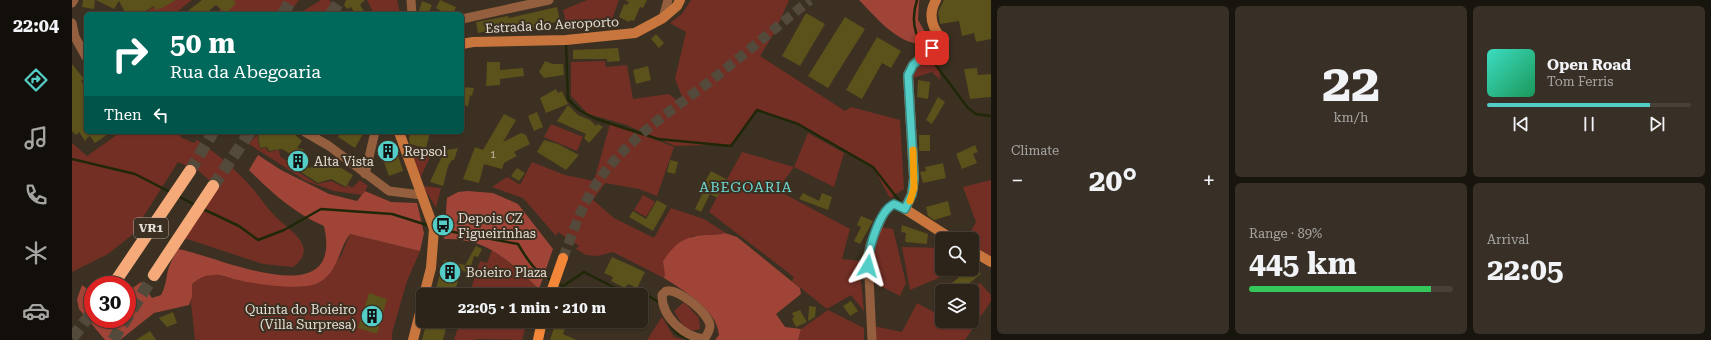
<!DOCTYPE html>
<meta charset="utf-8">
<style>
body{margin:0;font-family:"Roboto Serif",serif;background:#383026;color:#f1f3f6;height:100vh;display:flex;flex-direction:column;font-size:15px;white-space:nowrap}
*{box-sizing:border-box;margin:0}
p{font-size:13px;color:#a6a4a2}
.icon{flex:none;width:22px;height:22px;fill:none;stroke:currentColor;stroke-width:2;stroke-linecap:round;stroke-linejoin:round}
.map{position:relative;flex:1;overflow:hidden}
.details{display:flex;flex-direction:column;gap:6px;padding:6px;background:#18140e;width:720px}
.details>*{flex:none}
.banner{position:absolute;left:12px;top:12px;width:380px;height:122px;border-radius:6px;box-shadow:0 1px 3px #0004,0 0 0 1px #484138;background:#00695c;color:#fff;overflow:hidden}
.fabs{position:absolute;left:863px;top:232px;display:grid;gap:8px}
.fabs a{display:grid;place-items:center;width:44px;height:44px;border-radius:6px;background:#2c2419;box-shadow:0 1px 3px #0004,0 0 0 1px #484138;font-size:20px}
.speed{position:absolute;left:12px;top:276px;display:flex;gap:8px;font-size:20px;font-weight:700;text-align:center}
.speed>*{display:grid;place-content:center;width:52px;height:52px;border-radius:50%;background:#2c2419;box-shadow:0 1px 3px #0004,0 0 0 1px #484138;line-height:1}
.speed .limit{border:6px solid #d22;background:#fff;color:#111}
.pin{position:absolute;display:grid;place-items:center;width:34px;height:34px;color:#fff;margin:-17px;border-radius:8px;box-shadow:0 2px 6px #0006}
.me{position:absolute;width:44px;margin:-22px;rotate:7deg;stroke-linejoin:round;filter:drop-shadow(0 0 3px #0008)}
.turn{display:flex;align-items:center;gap:14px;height:84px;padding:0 20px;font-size:18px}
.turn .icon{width:52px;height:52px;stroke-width:2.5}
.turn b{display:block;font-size:28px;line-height:34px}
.then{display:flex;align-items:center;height:38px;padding:0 20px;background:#0003;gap:8px;font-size:15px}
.big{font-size:30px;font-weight:700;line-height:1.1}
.details .card{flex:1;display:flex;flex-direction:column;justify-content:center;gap:6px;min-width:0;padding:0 14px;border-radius:6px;background:#383026}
.details .dial{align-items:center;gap:0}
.dial b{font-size:52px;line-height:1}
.song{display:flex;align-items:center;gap:12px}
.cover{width:48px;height:48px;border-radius:6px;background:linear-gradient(135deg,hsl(170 70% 55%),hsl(150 70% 35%))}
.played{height:4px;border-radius:2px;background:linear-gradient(90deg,#54cdc7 80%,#484138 80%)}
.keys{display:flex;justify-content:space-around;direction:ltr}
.heat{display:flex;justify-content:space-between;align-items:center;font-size:22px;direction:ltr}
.charge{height:6px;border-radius:3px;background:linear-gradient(90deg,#34c759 89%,#484138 0)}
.details .tiles{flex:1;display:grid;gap:6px;grid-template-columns:repeat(3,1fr)}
.card:first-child{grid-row:span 2}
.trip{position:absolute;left:344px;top:288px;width:232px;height:40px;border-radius:6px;background:#2c2419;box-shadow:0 1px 3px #0004,0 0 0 1px #484138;font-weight:700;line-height:40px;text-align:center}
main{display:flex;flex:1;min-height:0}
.dock{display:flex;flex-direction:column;width:72px;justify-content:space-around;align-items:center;background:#120e0a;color:#a6a4a2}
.dock .icon{width:28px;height:28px}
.dock .on{color:#54cdc7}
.dock b{font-size:18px;color:#f1f3f6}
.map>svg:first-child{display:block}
.green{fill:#742f25}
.forest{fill:#a04438}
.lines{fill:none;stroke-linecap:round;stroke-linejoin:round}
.stream{stroke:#202709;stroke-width:2.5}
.building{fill:#5b511a}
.primary-tunnel{stroke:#544a3c;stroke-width:10;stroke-dasharray:10 5;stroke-linecap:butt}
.highway-tunnel{stroke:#544a3c;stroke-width:12;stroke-dasharray:12 6;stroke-linecap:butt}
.street{stroke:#935f3e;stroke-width:9}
.secondary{stroke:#c8763e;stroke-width:10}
.primary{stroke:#f2873a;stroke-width:10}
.highway{stroke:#f6aa79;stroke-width:12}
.route-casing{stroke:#378581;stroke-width:10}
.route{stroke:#54cdc7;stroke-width:7}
.slow{stroke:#f59e0b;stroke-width:7}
.labels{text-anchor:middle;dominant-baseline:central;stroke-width:4;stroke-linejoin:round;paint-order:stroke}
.number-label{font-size:11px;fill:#c2baa6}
.shield{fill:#3b3021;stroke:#b1a99e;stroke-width:1}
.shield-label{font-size:12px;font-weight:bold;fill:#e4ddd4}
.street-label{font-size:13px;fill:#e4ddd4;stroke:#3b3021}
.poi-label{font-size:13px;fill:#e4ddd4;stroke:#3b3021;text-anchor:start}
.neighbourhood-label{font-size:14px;letter-spacing:1px;fill:#6ed9d3;stroke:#3b3021}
</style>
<main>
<nav class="dock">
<b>22:04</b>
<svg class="icon on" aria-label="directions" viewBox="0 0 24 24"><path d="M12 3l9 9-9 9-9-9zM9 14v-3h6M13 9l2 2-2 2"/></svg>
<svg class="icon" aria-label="music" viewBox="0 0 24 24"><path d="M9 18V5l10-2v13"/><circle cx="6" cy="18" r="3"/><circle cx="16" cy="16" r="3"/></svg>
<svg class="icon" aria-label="phone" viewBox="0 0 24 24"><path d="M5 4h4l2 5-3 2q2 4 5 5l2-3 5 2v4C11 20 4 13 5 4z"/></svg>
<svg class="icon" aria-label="climate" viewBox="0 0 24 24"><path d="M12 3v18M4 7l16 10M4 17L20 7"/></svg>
<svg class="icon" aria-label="car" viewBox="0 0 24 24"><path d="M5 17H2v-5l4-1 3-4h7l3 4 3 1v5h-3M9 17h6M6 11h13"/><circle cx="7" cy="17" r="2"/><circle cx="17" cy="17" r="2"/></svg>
</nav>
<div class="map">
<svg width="919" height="340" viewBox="0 0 919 340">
<rect width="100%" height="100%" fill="#3b3021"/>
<g class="green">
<polygon points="95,0 120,0 102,14 69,14"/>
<polygon points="159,0 227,0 216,14 143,14"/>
<polygon points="249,0 257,0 267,14 233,14 231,11"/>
<polygon points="295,0 325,0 328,14 302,14"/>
<polygon points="515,0 547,0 537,27 496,31 491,10"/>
<polygon points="619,0 717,0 703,32 688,56 773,111 779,107 828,120 832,189 818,198 801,167 726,124 685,110 659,146 635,145 603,146 552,124 516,114 499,96 499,62 533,61 534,67 555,65 561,99 597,94 606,101 611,99 603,79 614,32 598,23 610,14"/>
<path d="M 866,57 L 868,80 L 860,72 L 841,78 C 845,66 853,60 866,57 Z"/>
<polygon points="479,124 511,137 505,151 472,137"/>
<polygon points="538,124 552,127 602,147 585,196 567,189 533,183 521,200 542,218 582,238 599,208 632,219 660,237 653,233 646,235 620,236 592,278 541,252 526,256 514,255 504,249 507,246 486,232 484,236 451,198 420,187 435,177 448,185 460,162 493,175 522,181"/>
<path d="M 49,132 L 111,132 L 108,137 L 122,143 L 125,140 C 145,154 164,169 180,188 C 188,197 194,207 202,215 C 211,225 226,233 231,246 C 234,254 228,262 221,267 L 191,264 L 112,238 L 145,187 L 127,171 L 106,162 L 59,236 L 36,254 L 0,272 L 0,143 L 15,156 Z"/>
<polygon points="736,133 772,153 762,187 722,167 705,190 778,229 770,259 787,261 792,311 779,295 755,309 720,281 722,277 637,212 670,152 722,167"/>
<polygon points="185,135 188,149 194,148 196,152 207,150 208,156 215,161 220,168 245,184 259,181 274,188 276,185 280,188 288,180 296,186 290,195 262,191 234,181 177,144"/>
<polygon points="331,144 355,150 357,159 347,181"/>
<polygon points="919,180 919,256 900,245 900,239 895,239 904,222 891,187"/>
<polygon points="351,186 369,188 364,208"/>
<polygon points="571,195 583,202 574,217 562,210"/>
<polygon points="807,227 821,229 834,283 828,296 801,282 801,249"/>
<polygon points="278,234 348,251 335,281 320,333 320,340 123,340 119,303 120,284 128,277 143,274 166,280 229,287 247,283 269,256"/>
<polygon points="830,247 870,248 870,269 888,269 838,290"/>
<polygon points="420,250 425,252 467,289 464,295 397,295 408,261 415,263"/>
<polygon points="908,283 919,295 919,301 893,340 802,340 802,326 830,332 845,303 867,315 870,313 870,321 900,321 900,291 898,291"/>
<path d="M 612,302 L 627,318 L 628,329 C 614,335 608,321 602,311 Z"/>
<polygon points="756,310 792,328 792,340 726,340 729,329"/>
<polygon points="590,317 602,337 614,340 575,340"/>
<polygon points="388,321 455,321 450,340 405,339 405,340 382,340"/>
</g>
<g class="forest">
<path d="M 787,0 L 848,0 L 847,1 L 846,20 L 853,32 L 849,44 C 824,43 803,16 787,0 Z"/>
<path d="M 186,155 L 209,170 L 257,194 L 285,201 L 293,191 L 319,202 L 345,203 L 352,233 L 348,251 L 278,234 C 266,250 267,270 248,282 C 232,292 184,284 166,280 C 158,279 150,274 142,275 C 133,275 127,278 120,284 L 120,297 L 117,305 L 82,313 L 48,340 L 33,340 L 7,309 L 5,299 L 10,285 C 22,292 21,306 21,319 L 55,319 L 55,292 L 69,282 L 80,298 L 89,295 C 94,286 94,279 96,270 C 98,263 102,256 106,249 C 143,255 273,318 252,226 C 222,213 200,193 177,170 Z"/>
<path d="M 396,191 L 421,193 L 446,204 L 481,249 L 467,289 C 436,261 417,238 372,239 L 375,198 L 386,192 Z"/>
<path d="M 653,233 L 665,237 L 728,288 L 729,294 L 704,314 L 713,327 L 729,329 L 726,340 L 643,340 L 647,335 C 645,309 612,291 592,278 L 593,274 L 591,261 C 604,243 612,236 635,235 C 642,235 647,235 653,233 Z"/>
</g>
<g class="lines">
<g class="stream">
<path d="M 845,0 C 840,15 841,30 849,44"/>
<polyline points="494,43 496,99 507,110 524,119 586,139 659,146 685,110 726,124 801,167 829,203"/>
<polyline points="857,56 896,108 904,114 919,116"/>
<polyline points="0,159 63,174 100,193"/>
<polyline points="106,196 123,205"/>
<polyline points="131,209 167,226 186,240 212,230 249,209 320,214 358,226"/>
<path d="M 365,229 L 446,244 C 456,261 463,272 481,281"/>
<polyline points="485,283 491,286 512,272 547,290 575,295 588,303"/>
<path d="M 596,322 C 602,333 608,336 619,340"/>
</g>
</g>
<g class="building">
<polygon points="11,0 23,0 22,9 10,7"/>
<polygon points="24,0 104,0 90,8 83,10 82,6 68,14 54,14 47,1 42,9"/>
<polygon points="130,0 161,0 164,3 154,14 144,5 133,14 112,14"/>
<polygon points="274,0 293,0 288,5 292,11 283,14 279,7 275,9 272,5"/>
<polygon points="368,0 384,7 381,14 374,14 364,8"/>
<polygon points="553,0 575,0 571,8 568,7 562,21 559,20 557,22 547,17 552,4 555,5 557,2"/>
<polygon points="872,0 919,0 919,39 904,42 902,33 890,36 887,21 868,24 866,12"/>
<polygon points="350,1 360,5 356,14 346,14"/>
<polygon points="485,7 488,21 449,31 448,25 421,32 420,30 406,33 404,22 436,16 437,18"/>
<polygon points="734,13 753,24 728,66 710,56"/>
<polygon points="773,17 793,29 756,88 736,76"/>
<polygon points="584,34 592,43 587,48 579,39"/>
<polygon points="805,37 829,51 819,68 810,63 790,99 774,90"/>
<polygon points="546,48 548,61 535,62 535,59 501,59 501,50"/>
<polygon points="473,61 481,64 491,64 492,75 472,78 467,72"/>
<polygon points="415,62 428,62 428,70 451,68 452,76 428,79 428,85 414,86"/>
<polygon points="0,64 12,79 9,81 14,88 14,132 39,132 23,143 18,136 14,139 14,142 7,132 4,135 0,131"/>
<polygon points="576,66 579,80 564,84 561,70"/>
<polygon points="905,68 906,75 919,74 919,97 898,99 892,69"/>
<polygon points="846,80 858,82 856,99 845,97"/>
<polygon points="390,87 402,88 400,96 398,95 396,106 390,105"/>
<polygon points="484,89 486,93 490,91 496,104 474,113 468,98"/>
<polygon points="866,97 873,102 860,124 854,120"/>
<polygon points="496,105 506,115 518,120 524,126 526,124 531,127 517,143 512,138 514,134 485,121"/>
<polygon points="465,112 471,127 462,131 456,116"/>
<polygon points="432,114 444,120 431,142 449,133 454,135 458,144 442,152 445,156 432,163 430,169 412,164 407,183 391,179 403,147 411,150"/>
<polygon points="220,132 230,141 225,148 231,149 236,168 261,163 281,175 274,187 259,179 246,183 221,167 217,159 217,153 210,149 197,151 195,147 188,148 186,134"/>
<polygon points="269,132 292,132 283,148 266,137"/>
<polygon points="338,132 358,132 354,148 338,144 337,139"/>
<rect x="847" y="135" width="11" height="16"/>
<polygon points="472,140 486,144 507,155 494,170 465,152"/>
<polygon points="322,143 331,171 317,176 307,148"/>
<polygon points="903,145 906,152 901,154 905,163 890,169 884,154"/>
<polygon points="386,148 382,160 380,160 376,166 371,186 358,182 370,156 373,157 375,150"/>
<polygon points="598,160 606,162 603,174 595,172"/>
<polygon points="871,163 874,178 851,183 848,172 854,171 853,167"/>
<polygon points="445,168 453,173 447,181 439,176"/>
<polygon points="639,171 654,179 645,198 638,194 629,212 623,209 634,186 631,185"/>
<polygon points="731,193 747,201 750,193 760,197 756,210 727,199"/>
<polygon points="585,200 595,206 581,231 557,217 561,211 574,219"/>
<polygon points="876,201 879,215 862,220 856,216 854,207"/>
<polygon points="789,216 801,221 788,244 782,241 789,227 785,225"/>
<polygon points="830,225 856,234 855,244 833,242 834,233 829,232"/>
<polygon points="404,246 410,249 406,257 402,256 397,273 389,270 382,295 362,295 372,260 393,265"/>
<polygon points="540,257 573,272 565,288 556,284 553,288 539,281 541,277 532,273"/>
<polygon points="905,269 909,274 887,291 870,291 896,270 899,273"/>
<polygon points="297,293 315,299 305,334 286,328"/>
<polygon points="779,301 786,311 778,316 771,306"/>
<polygon points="737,306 744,307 743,317 736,321"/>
<polygon points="728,310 735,322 724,327 720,319 722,317 720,313"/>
<polygon points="101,312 105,323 95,327 87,318"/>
<polygon points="355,321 376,321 371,340 350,340"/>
<polygon points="483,325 493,328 491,334 505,340 478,340"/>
<polygon points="78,331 84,340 64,340"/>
</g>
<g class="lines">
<path class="primary-tunnel" d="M 491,258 C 499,238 506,215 517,196 C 546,143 600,111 646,75 C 677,50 707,25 738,0"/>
<g class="highway-tunnel">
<polyline points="211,14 219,0"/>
<polyline points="259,14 268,0"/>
<polyline points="118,171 141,132"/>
<polyline points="141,186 178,132"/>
<polyline points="0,338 21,311"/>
<polyline points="41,340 82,275"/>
</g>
<g class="street">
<polyline points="339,0 340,14"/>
<polyline points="0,3 2,0"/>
<polyline points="591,18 596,0"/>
<polyline points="390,19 477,0"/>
<polyline points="0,23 3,37 14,57"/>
<polyline points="233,132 257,146 317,191 350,195"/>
<polyline points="293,174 303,132"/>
<path d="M 632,340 C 634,336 638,331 638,326 C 637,313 606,288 594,291 L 590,295 C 590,317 611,336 632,339"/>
<polyline points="800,340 796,255 798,245 813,211 822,204 833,209"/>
</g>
<g class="secondary">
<path d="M 864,0 C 856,14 859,27 870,39 L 841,65 L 836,75 L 842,178 L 840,194 L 833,209 L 880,239"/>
<polyline points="390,44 401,42 494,40 563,33 591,18 605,6 608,0"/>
<polyline points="327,132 362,229 359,268 352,295"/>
<polyline points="900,251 919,262"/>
<polyline points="341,340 351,301"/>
</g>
<g class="primary">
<polyline points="478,295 491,258"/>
<polyline points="466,340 470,321"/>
</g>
<g class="highway">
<polyline points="82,275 141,186"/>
<polyline points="41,285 118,171"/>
</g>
</g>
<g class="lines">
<g class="route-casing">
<path id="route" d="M 796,266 C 796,249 807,211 822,204 L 833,209 L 840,194 L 842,178 L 836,75 L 841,65 L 860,48"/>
</g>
<use href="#route" class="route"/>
<polyline class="slow" points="838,201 842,188 841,150"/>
</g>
<defs>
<g id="building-disc" transform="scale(1.15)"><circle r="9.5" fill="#54cdc7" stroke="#3b3021"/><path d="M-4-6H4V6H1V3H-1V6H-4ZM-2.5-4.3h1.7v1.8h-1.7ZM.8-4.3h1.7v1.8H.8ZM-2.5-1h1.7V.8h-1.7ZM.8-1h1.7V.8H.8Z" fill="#111"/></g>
<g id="bus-disc" transform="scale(1.15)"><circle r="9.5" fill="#54cdc7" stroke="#3b3021"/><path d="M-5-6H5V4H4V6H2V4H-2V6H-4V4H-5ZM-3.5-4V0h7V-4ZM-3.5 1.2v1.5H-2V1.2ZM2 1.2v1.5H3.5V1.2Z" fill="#111"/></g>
</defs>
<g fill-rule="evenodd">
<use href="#building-disc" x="316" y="151"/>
<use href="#building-disc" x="226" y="161"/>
<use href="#bus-disc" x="371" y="225"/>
<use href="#building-disc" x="378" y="272"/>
<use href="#building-disc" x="300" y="316"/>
</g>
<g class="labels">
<g class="number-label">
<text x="421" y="154">1</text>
</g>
<rect class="shield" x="62" y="218" width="34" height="20" rx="3"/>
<g class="shield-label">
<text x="79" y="228">VR1</text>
</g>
<g class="street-label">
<text transform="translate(480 25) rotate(-3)">Estrada do Aeroporto</text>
</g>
<g class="poi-label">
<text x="332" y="151">Repsol</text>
<text x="242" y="161">Alta Vista</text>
<text x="386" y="218">Depois CZ<tspan x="386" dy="15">Figueirinhas</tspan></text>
<text x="394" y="272">Boieiro Plaza</text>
<text x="284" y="309" text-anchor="end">Quinta do Boieiro<tspan x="284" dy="15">(Villa Surpresa)</tspan></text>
</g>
<g class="neighbourhood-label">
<text x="674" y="187">ABEGOARIA</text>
</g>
</g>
</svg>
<div class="fabs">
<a><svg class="icon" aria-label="search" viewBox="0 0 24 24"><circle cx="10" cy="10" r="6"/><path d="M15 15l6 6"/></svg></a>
<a><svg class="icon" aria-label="layers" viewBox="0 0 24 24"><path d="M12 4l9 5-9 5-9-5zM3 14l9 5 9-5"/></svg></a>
</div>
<div class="speed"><div class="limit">30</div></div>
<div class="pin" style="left:860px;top:48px;background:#d93025"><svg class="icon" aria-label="arrive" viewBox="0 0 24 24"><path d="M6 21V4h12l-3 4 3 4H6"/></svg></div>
<svg class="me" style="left:796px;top:266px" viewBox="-20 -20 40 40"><path d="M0-17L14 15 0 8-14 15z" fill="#54cdc7" stroke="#fff" stroke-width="4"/></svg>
<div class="trip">22:05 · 1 min · 210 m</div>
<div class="banner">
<div class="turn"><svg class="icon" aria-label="right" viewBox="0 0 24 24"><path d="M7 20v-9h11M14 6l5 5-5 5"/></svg><div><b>50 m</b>Rua da Abegoaria</div></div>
<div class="then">Then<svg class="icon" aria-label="left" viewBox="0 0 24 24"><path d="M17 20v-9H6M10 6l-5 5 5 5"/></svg></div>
</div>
</div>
<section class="details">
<div class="tiles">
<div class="card"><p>Climate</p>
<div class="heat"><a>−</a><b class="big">20°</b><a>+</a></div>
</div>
<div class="card dial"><b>22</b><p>km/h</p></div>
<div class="card">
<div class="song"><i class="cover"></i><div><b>Open Road</b><p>Tom Ferris</p></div></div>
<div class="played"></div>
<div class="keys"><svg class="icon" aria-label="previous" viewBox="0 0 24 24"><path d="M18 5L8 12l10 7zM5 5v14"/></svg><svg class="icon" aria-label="pause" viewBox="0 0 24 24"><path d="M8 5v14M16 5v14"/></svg><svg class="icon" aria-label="next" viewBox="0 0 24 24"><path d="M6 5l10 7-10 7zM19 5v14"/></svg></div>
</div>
<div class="card"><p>Range · 89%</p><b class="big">445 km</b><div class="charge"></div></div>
<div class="card"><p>Arrival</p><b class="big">22:05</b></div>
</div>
</section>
</main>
